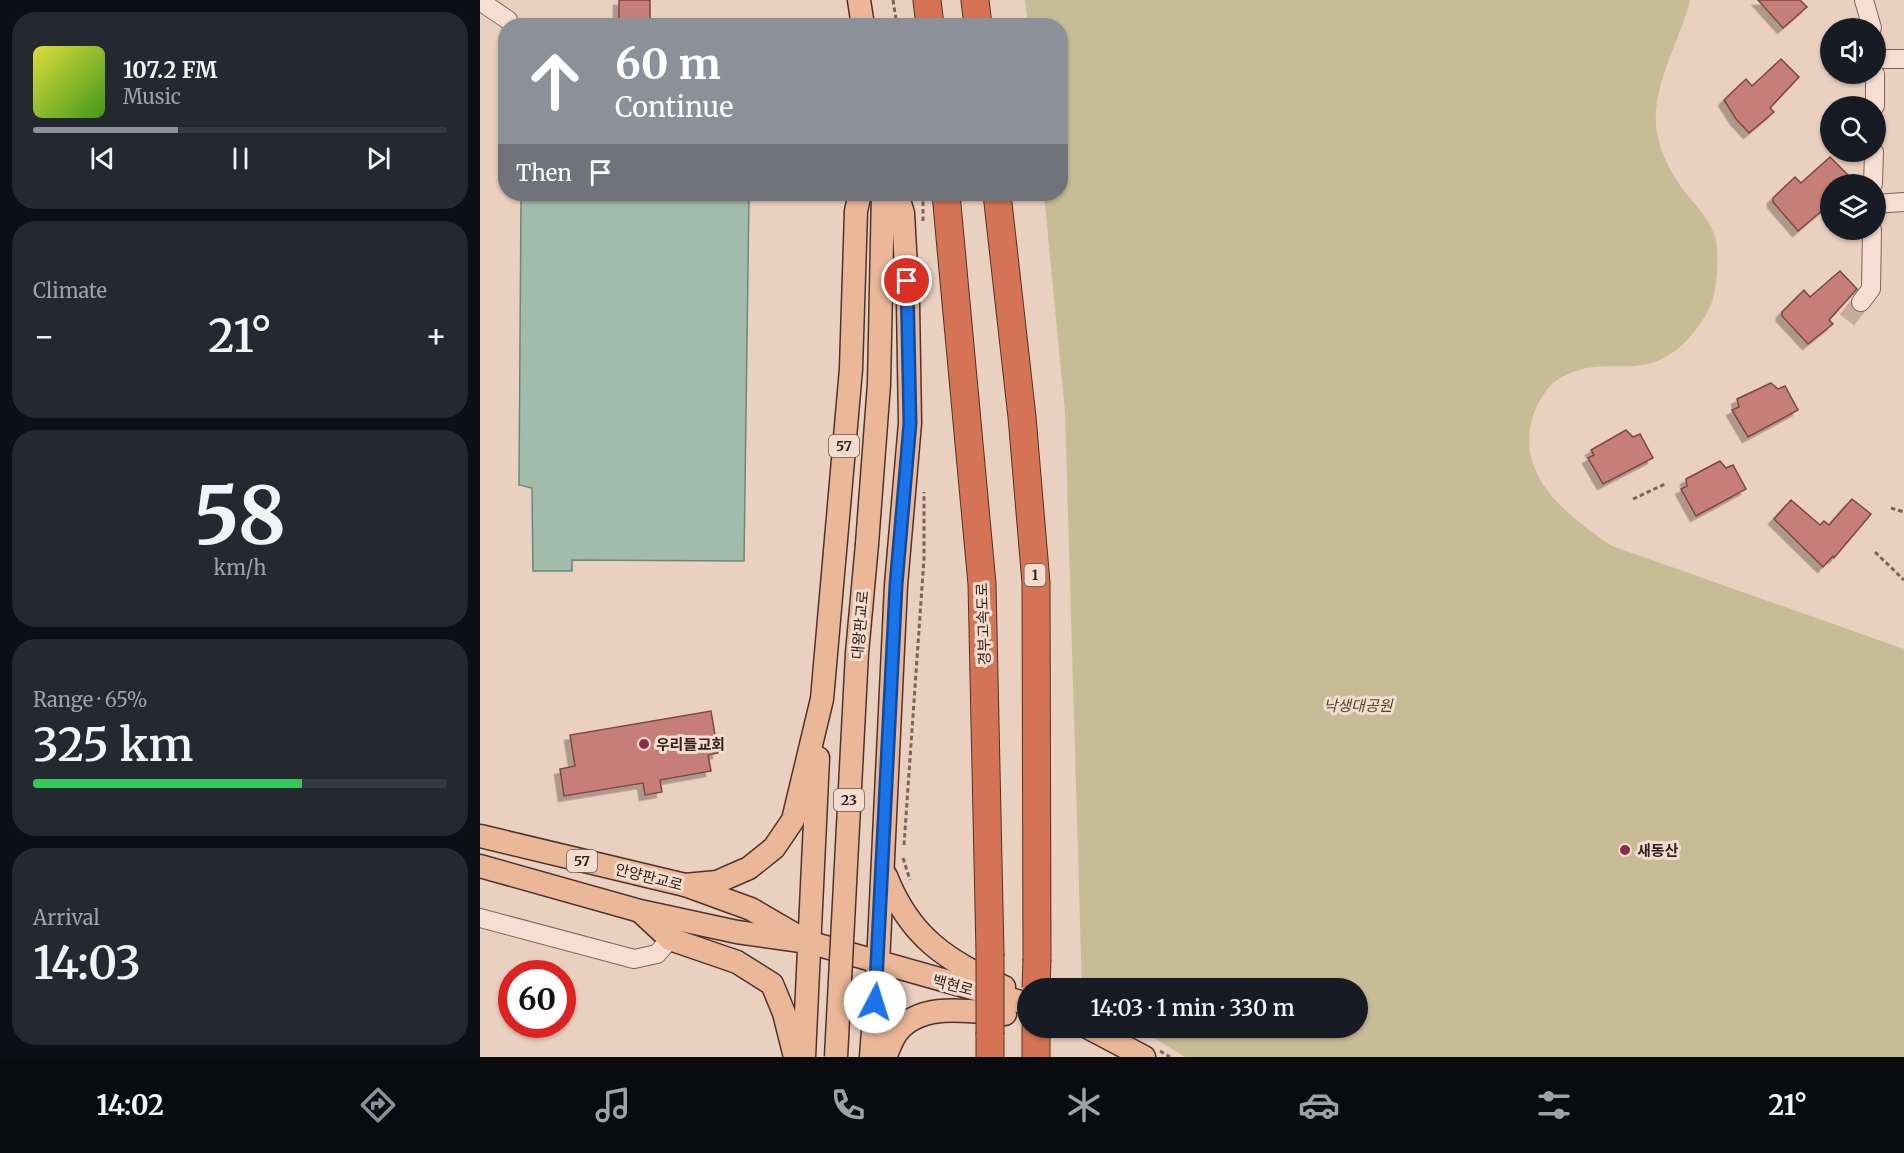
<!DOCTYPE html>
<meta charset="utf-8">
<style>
body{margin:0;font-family:Merriweather,"Noto Sans KR",serif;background:#242831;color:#f1f3f6;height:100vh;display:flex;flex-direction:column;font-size:22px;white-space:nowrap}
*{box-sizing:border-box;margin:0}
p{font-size:20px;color:#9ea1a6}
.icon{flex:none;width:33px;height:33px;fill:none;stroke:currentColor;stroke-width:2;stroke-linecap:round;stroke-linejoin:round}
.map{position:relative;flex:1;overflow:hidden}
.sheet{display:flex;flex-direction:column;gap:12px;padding:12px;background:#0d0f14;width:480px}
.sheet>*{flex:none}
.top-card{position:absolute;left:18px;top:18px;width:570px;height:183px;border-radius:24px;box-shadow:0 2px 4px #0004;background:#8c9099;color:#fff;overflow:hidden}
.fabs{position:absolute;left:1340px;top:18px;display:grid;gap:12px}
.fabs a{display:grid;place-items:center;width:66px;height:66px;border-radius:50%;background:#171b24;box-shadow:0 2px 4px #0004;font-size:30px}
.speed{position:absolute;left:18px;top:960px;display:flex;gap:12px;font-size:30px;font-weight:700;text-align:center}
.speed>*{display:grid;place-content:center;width:78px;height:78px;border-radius:50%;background:#171b24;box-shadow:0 2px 4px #0004;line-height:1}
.speed .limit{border:9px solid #d22;background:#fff;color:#111}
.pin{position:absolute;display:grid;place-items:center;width:51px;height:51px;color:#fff;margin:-26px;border:3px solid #fff;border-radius:50%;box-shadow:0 2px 6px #0007}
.me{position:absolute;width:66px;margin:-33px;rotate:5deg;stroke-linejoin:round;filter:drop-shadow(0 0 4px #0008)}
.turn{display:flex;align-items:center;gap:21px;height:126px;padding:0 18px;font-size:27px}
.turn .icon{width:78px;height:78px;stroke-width:2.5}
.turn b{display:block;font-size:42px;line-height:51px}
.then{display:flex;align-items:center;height:57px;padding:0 18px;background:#0003;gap:12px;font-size:22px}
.big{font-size:45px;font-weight:600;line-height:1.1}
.sheet .widget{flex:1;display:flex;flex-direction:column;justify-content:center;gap:9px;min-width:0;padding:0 21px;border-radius:24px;background:#242831}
.sheet .dial{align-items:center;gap:0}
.dial b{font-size:78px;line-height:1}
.song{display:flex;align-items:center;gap:18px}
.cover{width:72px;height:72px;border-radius:9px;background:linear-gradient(135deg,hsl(60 70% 55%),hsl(100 70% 35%))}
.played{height:6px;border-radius:3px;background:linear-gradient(90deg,#8c9099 35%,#363941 35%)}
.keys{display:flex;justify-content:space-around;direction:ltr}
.heat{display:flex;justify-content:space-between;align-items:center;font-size:33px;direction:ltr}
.charge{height:9px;border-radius:4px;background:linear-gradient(90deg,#34c759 65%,#363941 0)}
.trip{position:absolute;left:537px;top:978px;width:351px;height:60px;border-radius:30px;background:#171b24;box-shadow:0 2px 4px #0004;font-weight:600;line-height:60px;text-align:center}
.menu{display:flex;height:96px;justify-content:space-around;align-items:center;background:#090b0e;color:#9ea1a6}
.menu .icon{width:42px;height:42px}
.menu .active{color:#8c9099}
.menu b{font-size:27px;color:#f1f3f6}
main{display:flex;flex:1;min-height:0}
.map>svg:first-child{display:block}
.green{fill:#c7bc95}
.water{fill:#a2bcac;stroke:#6a8978;stroke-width:1.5}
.building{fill:#c57f78;stroke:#7e4641;stroke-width:1.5;filter:url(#shadow)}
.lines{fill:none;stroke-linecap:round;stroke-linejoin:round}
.minor-tunnel{stroke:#c5ad9e;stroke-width:18;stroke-dasharray:18 9;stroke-linecap:butt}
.minor-casing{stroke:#816259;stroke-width:20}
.major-casing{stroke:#4f322d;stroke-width:25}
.highway-casing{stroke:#4f322d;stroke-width:29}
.path{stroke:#816259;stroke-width:3;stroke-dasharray:4.5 3;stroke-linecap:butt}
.minor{stroke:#f6dfd2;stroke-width:18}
.major{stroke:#ebb799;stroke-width:22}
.highway{stroke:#d47455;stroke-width:27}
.major-bridge-casing{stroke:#4f322d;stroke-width:25;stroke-linecap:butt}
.highway-bridge-casing{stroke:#4f322d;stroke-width:29;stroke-linecap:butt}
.major-bridge{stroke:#ebb799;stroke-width:22}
.highway-bridge{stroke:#d47455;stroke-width:27}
.route-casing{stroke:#114b97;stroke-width:15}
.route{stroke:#1a73e8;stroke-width:10}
.poi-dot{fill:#8b2e4c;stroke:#f2dcce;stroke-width:2}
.labels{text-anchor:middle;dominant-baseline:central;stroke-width:6;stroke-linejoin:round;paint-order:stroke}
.shield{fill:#f2dcce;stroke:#6c5851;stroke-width:1.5}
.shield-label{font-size:14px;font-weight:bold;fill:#32201c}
.street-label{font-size:15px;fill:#32201c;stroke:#f2dcce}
.park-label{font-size:15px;font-style:italic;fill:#4d4a25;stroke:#f2dcce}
.poi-label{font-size:15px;font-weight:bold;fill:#32201c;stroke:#f2dcce;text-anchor:start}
</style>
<main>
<section class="sheet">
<div class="widget">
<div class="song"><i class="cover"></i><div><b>107.2 FM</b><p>Music</p></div></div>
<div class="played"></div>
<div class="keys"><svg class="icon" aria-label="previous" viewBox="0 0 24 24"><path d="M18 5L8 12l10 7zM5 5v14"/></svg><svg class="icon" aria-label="pause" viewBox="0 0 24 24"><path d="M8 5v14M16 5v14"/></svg><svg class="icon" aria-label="next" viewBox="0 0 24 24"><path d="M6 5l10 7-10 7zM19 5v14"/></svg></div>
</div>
<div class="widget"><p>Climate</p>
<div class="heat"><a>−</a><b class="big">21°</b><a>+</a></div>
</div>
<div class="widget dial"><b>58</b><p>km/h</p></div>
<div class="widget"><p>Range · 65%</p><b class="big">325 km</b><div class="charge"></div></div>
<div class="widget"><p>Arrival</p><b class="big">14:03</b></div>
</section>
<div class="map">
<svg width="1424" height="1057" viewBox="0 0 1424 1057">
<defs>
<filter id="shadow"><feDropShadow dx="-5.5" dy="5.5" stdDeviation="0" flood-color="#0004"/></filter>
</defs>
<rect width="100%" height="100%" fill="#ead0bf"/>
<path class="green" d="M 545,0 L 1210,0 C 1200,42 1173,81 1176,126 C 1178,146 1188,168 1199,184 C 1211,201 1232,220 1236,241 C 1239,258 1237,278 1234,295 C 1231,309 1219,327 1209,338 C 1163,388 1128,350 1080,378 C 1068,385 1059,400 1054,413 C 1032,475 1088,516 1132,546 L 1424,649 L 1424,1057 L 705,1057 L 658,1028 L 878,1028 L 878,988 L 602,988 L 585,412 L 564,194 L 580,194 L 580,26 L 548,25 Z"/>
<polygon class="water" points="53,194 269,194 264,561 92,560 92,571 53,571 52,488 39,485 41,199 52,197"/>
<g class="building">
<rect x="139" y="0" width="31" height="26"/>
<polygon points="1278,0 1320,0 1327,7 1303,28"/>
<polygon points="1301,59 1319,77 1290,108 1294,112 1269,133 1256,119 1244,100 1266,79 1272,86"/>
<polygon points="1350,157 1368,175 1358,184 1350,184 1350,204 1318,231 1293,202 1293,198 1315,177 1321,183"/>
<polygon points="1360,271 1377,289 1349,320 1353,324 1328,344 1302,316 1302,312 1324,290 1330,297"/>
<polygon points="1291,383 1298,389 1305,386 1318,410 1268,437 1252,410 1259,407 1257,399"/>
<polygon points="1146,430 1153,437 1160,434 1173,458 1123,484 1108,458 1114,455 1111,450"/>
<polygon points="1240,461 1246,468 1253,465 1266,489 1216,516 1201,489 1207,486 1206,479"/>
<polygon points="1372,499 1391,514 1354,558 1353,556 1343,567 1294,519 1311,500 1340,525 1344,521 1349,525"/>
<polygon points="231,711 238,753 228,755 231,771 180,780 182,792 165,795 163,783 84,796 80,769 95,766 90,735"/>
</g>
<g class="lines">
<polyline class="minor-tunnel" points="1367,320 1381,302"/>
<g class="minor-casing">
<g id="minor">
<polyline points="1384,0 1392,28"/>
<polyline points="0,1 28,20"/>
<polyline points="1395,59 1424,59"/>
<polyline points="1395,74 1395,106"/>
<polyline points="1393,184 1394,152"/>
<polyline points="1395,204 1424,202"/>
<polyline points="1381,302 1391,289 1392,230"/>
<polyline points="0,918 154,959 177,954 190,939"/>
</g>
</g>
<g class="major-casing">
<g id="major">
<polyline points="379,0 383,26"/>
<polyline points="387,544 399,384 403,194"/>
<polyline points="0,836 205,885 271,909 319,937"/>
<polyline points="0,866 160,911 257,932 328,942 548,1004"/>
<path d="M 406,876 C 430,938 467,960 524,987"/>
<polyline points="205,885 237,882 269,868 294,848 313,820 342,699 371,369 376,211 380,194"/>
<polyline points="161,912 190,939 257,962 292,984 304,1013 315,1057"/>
<polyline points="609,1028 664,1057"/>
<polyline points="324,1057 338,758"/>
<polyline points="391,1057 398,964 416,585 430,423 428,304 423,213 417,194"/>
<path d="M 405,1057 C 409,1049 412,1038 418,1031 C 443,1001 490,1012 525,1014"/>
</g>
</g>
<g class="highway-casing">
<g id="highway">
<polyline points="447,0 450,26"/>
<polyline points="495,0 498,26"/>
<polyline points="466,194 502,584 510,953"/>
<polyline points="517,194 542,417 556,583 557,959"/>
<polyline points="556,1028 556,1057"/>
<polyline points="510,1035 510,1057"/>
</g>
</g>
<g class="path">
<polyline points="413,0 417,26"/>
<polyline points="443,194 443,222"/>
<polyline points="1153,499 1185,484"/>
<polyline points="1411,508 1424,512"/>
<polyline points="1395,552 1424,580"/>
<polyline points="424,845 444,558 444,492"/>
<polyline points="423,858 430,880"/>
<polyline points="680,1051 690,1057"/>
</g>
<use href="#minor" class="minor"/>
<use href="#major" class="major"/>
<use href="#highway" class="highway"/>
<g class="major-bridge-casing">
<polyline id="major-bridge" points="356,1057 377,653 387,544"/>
</g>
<g class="highway-bridge-casing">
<g id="highway-bridge">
<polyline points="510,953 510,1035"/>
<polyline points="556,988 557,959"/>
</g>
</g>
<use href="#major-bridge" class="major-bridge"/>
<use href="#highway-bridge" class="highway-bridge"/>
</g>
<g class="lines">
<g class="route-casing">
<polyline id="route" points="395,1002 416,585 430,423 427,281"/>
</g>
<use href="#route" class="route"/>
</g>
<g class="poi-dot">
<circle cx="164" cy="744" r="6"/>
<circle cx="1145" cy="850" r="6"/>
</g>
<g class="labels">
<g class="shield">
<rect x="349" y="435" width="30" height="22" rx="4.5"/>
<rect x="544.5" y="564" width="21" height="22" rx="4.5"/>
<rect x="354" y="789" width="30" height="22" rx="4.5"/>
<rect x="87" y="850" width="30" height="22" rx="4.5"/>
</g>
<g class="shield-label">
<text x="364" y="446">57</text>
<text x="555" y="575">1</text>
<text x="369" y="800">23</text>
<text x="102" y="861">57</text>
</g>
<g class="street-label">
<text transform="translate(503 624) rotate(-92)">경부고속도로</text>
<text transform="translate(380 625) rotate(-85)">대왕판교로</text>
<text transform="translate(169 877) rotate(14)">안양판교로</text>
<text transform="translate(473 985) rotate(15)">백현로</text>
</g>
<g class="park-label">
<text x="878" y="705">낙생대공원</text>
</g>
<g class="poi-label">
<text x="176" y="744">우리들교회</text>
<text x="1157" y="850">새동산</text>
</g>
</g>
</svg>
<div class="fabs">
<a><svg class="icon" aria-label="sound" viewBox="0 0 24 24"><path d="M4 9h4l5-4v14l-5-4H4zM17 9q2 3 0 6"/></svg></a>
<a><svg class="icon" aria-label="search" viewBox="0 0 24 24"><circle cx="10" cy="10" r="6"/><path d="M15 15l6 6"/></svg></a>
<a><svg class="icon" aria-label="layers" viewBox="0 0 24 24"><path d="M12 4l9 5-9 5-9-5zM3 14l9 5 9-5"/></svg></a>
</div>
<div class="speed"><div class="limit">60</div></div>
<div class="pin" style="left:427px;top:281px;background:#d93025"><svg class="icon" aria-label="arrive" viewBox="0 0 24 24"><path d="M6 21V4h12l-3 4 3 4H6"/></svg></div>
<svg class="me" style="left:395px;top:1002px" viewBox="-20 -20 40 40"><circle r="19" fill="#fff"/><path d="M0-13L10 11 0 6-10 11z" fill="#1a73e8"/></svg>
<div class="trip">14:03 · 1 min · 330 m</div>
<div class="top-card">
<div class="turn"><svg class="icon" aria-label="ahead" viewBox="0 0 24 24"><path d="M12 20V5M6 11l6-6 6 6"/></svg><div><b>60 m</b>Continue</div></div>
<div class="then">Then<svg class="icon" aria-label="arrive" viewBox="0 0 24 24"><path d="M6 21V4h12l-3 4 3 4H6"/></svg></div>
</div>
</div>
</main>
<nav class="menu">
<b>14:02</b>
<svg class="icon active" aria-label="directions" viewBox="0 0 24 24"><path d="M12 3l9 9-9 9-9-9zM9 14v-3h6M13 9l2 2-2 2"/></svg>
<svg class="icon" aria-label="music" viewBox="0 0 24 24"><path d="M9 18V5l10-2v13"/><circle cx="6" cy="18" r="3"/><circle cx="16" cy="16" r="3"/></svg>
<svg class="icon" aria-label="phone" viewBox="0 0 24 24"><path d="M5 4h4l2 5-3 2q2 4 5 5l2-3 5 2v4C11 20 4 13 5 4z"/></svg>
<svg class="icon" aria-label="climate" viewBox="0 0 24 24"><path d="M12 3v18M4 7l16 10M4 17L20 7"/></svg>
<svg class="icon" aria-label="car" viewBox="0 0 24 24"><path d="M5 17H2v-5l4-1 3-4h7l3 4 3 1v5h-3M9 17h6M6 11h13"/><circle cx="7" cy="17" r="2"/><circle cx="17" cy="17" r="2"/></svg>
<svg class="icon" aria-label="filters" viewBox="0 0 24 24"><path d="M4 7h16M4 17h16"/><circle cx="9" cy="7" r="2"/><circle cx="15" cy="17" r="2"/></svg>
<b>21°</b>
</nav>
